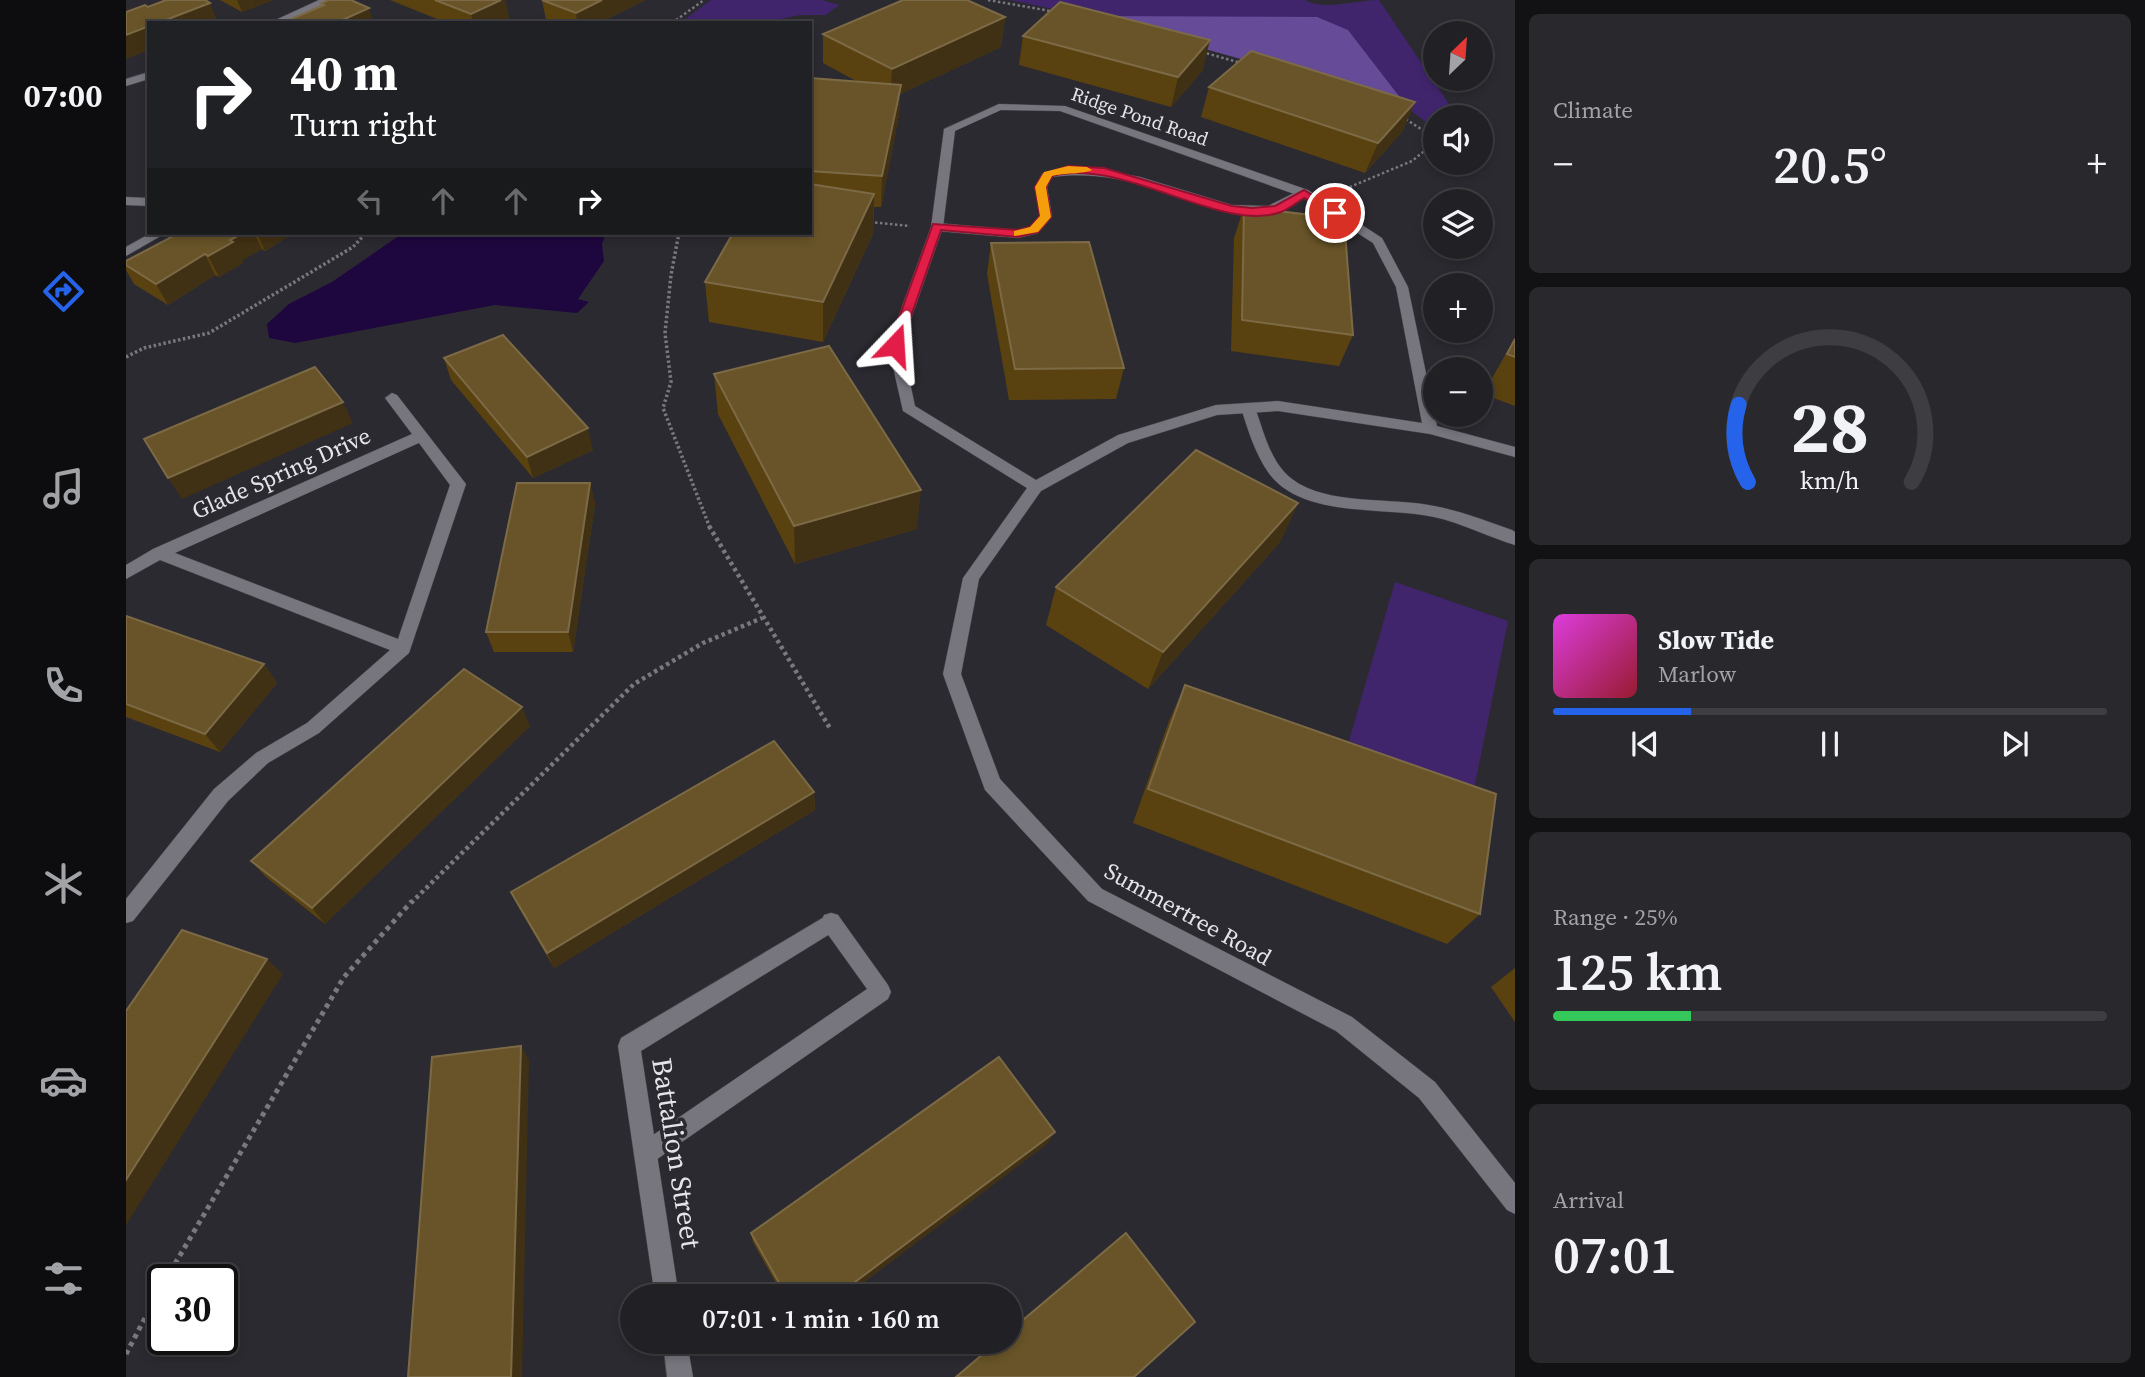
<!DOCTYPE html>
<meta charset="utf-8">
<style>
body{margin:0;font-family:"Source Serif 4",serif;background:#29282d;color:#f1f3f6;height:100vh;display:flex;flex-direction:column;font-size:26px;white-space:nowrap}
*{box-sizing:border-box;margin:0}
p{font-size:23px;color:#a2a3a7}
.icon{flex:none;width:38px;height:38px;fill:none;stroke:currentColor;stroke-width:2;stroke-linecap:round;stroke-linejoin:round}
.map{position:relative;flex:1;overflow:hidden}
.side{display:flex;flex-direction:column;gap:14px;padding:14px;background:#121214;width:630px}
.side>*{flex:none}
.guide{position:absolute;left:21px;top:21px;width:665px;height:214px;border-radius:0px;box-shadow:0 4px 10px #0003,0 0 0 2px #3e3e42;background:#202124;color:#fff;overflow:hidden}
.needle{width:46px;rotate:25deg}
.controls{position:absolute;left:1297px;top:21px;display:grid;gap:14px}
.controls a{display:grid;place-items:center;width:70px;height:70px;border-radius:50%;background:#212025;box-shadow:0 4px 10px #0003,0 0 0 2px #3e3e42;font-size:35px}
.speed{position:absolute;left:21px;top:1264px;display:flex;gap:14px;font-size:35px;font-weight:700;text-align:center}
.speed>*{display:grid;place-content:center;width:91px;height:91px;border-radius:50%;background:#212025;box-shadow:0 4px 10px #0003,0 0 0 2px #3e3e42;line-height:1}
.speed .limit{border:4px solid #111;border-radius:10px;background:#fff;color:#111}
.pin{position:absolute;display:grid;place-items:center;width:60px;height:60px;color:#fff;margin:-30px;border:4px solid #fff;border-radius:50%;box-shadow:0 2px 7px #0007}
.me{position:absolute;width:77px;margin:-38px;rotate:20deg;stroke-linejoin:round;filter:drop-shadow(0 0 5px #0008)}
.turn{display:flex;align-items:center;gap:24px;height:147px;padding:0 28px;font-size:32px}
.turn .icon{width:91px;height:91px;stroke-width:2.5}
.turn b{display:block;font-size:49px;line-height:60px}
.lanes{display:flex;align-items:center;height:66px;padding:0 28px;background:#0003;justify-content:center;gap:35px;direction:ltr}
.lanes .off{opacity:.35}
.big{font-size:52px;font-weight:600;line-height:1.1}
.side .tile{flex:1;display:flex;flex-direction:column;justify-content:center;gap:10px;min-width:0;padding:0 24px;border-radius:10px;background:#29282d}
.side .dial{align-items:center;gap:0}
.dial svg{height:182px;overflow:visible;fill:none;stroke:#3e3e42;stroke-width:7;stroke-linecap:round;text-anchor:middle}
.dial text{fill:#f1f3f6;stroke:none}
.song{display:flex;align-items:center;gap:21px}
.cover{width:84px;height:84px;border-radius:10px;background:linear-gradient(135deg,hsl(300 70% 55%),hsl(350 70% 35%))}
.played{height:7px;border-radius:4px;background:linear-gradient(90deg,#2563eb 25%,#3e3e42 25%)}
.keys{display:flex;justify-content:space-around;direction:ltr}
.heat{display:flex;justify-content:space-between;align-items:center;font-size:38px;direction:ltr}
.charge{height:10px;border-radius:5px;background:linear-gradient(90deg,#34c759 25%,#3e3e42 0)}
.trip{position:absolute;left:494px;top:1284px;width:402px;height:70px;border-radius:35px;background:#212025;box-shadow:0 4px 10px #0003,0 0 0 2px #3e3e42;font-weight:600;line-height:70px;text-align:center}
main{display:flex;flex:1;min-height:0}
.menu{display:flex;flex-direction:column;width:126px;justify-content:space-around;align-items:center;background:#0d0d0f;color:#a2a3a7}
.menu .icon{width:49px;height:49px}
.menu .on{color:#2563eb}
.menu b{font-size:32px;color:#f1f3f6}
.map>svg:first-child{display:block}
.green{fill:#40256d}
.forest{fill:#654b98}
.water{fill:#1e063e}
.lines{fill:none;stroke-linecap:round;stroke-linejoin:round}
.lane-casing{stroke:#46454b;stroke-width:1}
.street-casing{stroke:#46454b;stroke-width:1}
.path-far3{stroke:#79787e;stroke-width:2.5;stroke-dasharray:2.5 2.5;stroke-linecap:butt}
.path-far2{stroke:#79787e;stroke-width:3.5;stroke-dasharray:2.5 2.5;stroke-linecap:butt}
.path-far1{stroke:#79787e;stroke-width:4.5;stroke-dasharray:3.5 3.5;stroke-linecap:butt}
.path{stroke:#79787e;stroke-width:5;stroke-dasharray:4.5 4.5;stroke-linecap:butt}
.lane{fill:#77757e;fill-rule:evenodd}
.street{fill:#77757e;fill-rule:evenodd}
.wall{fill:#5a4210}
.shaded-wall{fill:#413114}
.building{fill:#685428;stroke:#7c6a46;stroke-width:2}
.route{fill:#e11d48;stroke:#92132f;stroke-width:2}
.slow{fill:#f59e0b}
.labels{text-anchor:middle;dominant-baseline:central;stroke-width:7;stroke-linejoin:round;paint-order:stroke}
.far-street-label{font-size:19px;fill:#e5e4e9;stroke:#2c2a31}
.street-label{font-size:23px;fill:#e5e4e9;stroke:#2c2a31}
.near-street-label{font-size:28px;fill:#e5e4e9;stroke:#2c2a31}
</style>
<main>
<nav class="menu">
<b>07:00</b>
<svg class="icon on" aria-label="directions" viewBox="0 0 24 24"><path d="M12 3l9 9-9 9-9-9zM9 14v-3h6M13 9l2 2-2 2"/></svg>
<svg class="icon" aria-label="music" viewBox="0 0 24 24"><path d="M9 18V5l10-2v13"/><circle cx="6" cy="18" r="3"/><circle cx="16" cy="16" r="3"/></svg>
<svg class="icon" aria-label="phone" viewBox="0 0 24 24"><path d="M5 4h4l2 5-3 2q2 4 5 5l2-3 5 2v4C11 20 4 13 5 4z"/></svg>
<svg class="icon" aria-label="climate" viewBox="0 0 24 24"><path d="M12 3v18M4 7l16 10M4 17L20 7"/></svg>
<svg class="icon" aria-label="car" viewBox="0 0 24 24"><path d="M5 17H2v-5l4-1 3-4h7l3 4 3 1v5h-3M9 17h6M6 11h13"/><circle cx="7" cy="17" r="2"/><circle cx="17" cy="17" r="2"/></svg>
<svg class="icon" aria-label="filters" viewBox="0 0 24 24"><path d="M4 7h16M4 17h16"/><circle cx="9" cy="7" r="2"/><circle cx="15" cy="17" r="2"/></svg>
</nav>
<div class="map">
<svg width="1389" height="1377" viewBox="0 0 1389 1377">
<rect width="100%" height="100%" fill="#2c2a31"/>
<g class="green">
<polygon points="585,0 696,0 713,5 700,15 674,15 635,23 554,23"/>
<path d="M 884,0 L 1179,0 C 1199,11 1231,0 1253,0 L 1329,113 L 1328,117 L 1309,117 L 1309,129 L 1283,109 L 1222,30 L 961,16 Z"/>
<polygon points="1269,582 1382,621 1348,789 1223,741"/>
</g>
<polygon class="forest" points="961,16 1191,17 1222,30 1283,109 1251,97"/>
<polygon class="water" points="277,233 480,233 476,244 478,261 452,299 463,302 451,313 369,305 169,343 143,338 141,324 163,304 206,282"/>
<g class="lines">
<g class="lane-casing">
<g id="lane">
<path d="M 943,167 L 966,168 L 1014,177 L 1106,205 L 1142,206 L 1174,190 L 1184,193 C 1162,214 1129,218 1101,212 C 1044,194 987,168 926,177 L 921,187 L 926,217 L 912,233 L 892,238 L 811,231 L 805,227 L 811,223 L 892,230 L 904,227 L 914,216 L 909,187 L 916,174 Z"/>
<path d="M 1122,403 L 1129,408 C 1138,432 1144,462 1166,479 C 1201,506 1266,497 1308,506 C 1335,511 1360,521 1386,530 L 1389,532 L 1389,545 C 1362,537 1336,523 1308,517 C 1258,506 1175,519 1142,472 C 1129,453 1122,430 1115,408 Z"/>
<polygon points="705,913 712,915 762,985 765,992 762,999 527,1162 519,1165 511,1162 508,1154 511,1146 741,989 698,929 695,922 698,915"/>
</g>
</g>
<g class="street-casing">
<g id="street">
<polygon points="193,0 206,0 157,23 143,23"/>
<polygon points="23,72 23,79 0,86 0,79"/>
<path d="M 873,104 L 939,106 L 1182,190 L 1256,238 L 1282,287 L 1311,426 L 1389,447 L 1389,457 L 1304,434 L 1152,411 L 1091,415 L 1002,443 L 915,491 L 853,579 L 835,674 L 874,779 L 976,889 L 1226,1017 L 1309,1082 L 1389,1183 L 1389,1214 L 1381,1210 L 1293,1098 L 1210,1031 L 962,901 L 859,790 L 817,674 L 837,578 L 901,488 L 777,411 L 762,345 L 805,227 L 818,129 ZM 875,110 L 934,111 L 1174,196 L 1247,243 L 1270,287 L 1296,423 L 1152,401 L 1090,405 L 992,435 L 910,480 L 789,406 L 776,345 L 817,227 L 829,131 Z"/>
<polygon points="0,197 23,198 23,206 0,205"/>
<polygon points="25,233 40,233 0,256 0,247"/>
<path d="M 266,393 L 271,395 L 340,484 L 283,653 L 193,733 L 142,763 L 102,801 L 7,921 L 0,923 L 0,899 L 88,789 L 130,753 L 181,723 L 264,650 L 34,560 L 0,579 L 0,565 L 27,549 L 286,434 L 259,398 ZM 293,443 L 324,485 L 272,639 L 49,553 Z"/>
<polygon points="705,913 712,915 715,922 712,929 515,1051 553,1297 529,1297 492,1046 495,1038"/>
<polygon points="537,1342 561,1342 567,1377 541,1377"/>
</g>
</g>
<g class="path-far3">
<polyline points="862,0 930,12"/>
<polyline points="546,23 578,0"/>
<polyline points="1076,52 1115,63"/>
<polyline points="1219,189 1286,161 1302,148 1298,131 1278,118"/>
<polyline points="744,222 784,226"/>
</g>
<g class="path-far2">
<polyline points="556,233 552,238 545,275 539,333 545,382 537,408 584,528"/>
<polyline points="0,357 18,348 83,333 227,247 240,233"/>
</g>
<g class="path-far1">
<polyline points="583,526 705,730"/>
<polyline points="285,903 508,684 577,643 636,618"/>
</g>
<g class="path">
<polyline points="40,1279 218,977 286,901"/>
<polyline points="0,1354 37,1284"/>
</g>
<use href="#lane" class="lane"/>
<use href="#street" class="street"/>
</g>
<g class="wall">
<polygon points="94,0 147,0 116,12"/>
<polygon points="264,0 379,0 383,18 374,23 321,23"/>
<polygon points="416,0 519,0 473,23 427,23 420,20"/>
<polygon points="879,17 875,47 774,94 773,115 755,207 748,207 747,234 697,342 583,322 579,282 684,233 684,78 732,82 697,63 697,34"/>
<polygon points="897,36 1077,70 1045,107 893,65"/>
<polygon points="1083,87 1289,102 1276,132 1239,173 1075,117"/>
<polygon points="1118,207 1227,335 1213,366 1105,351 1108,238"/>
<polygon points="53,233 168,233 139,251 136,249 116,260 117,263 93,277 89,275 42,305 8,284 0,270 0,261"/>
<polygon points="865,243 998,368 990,399 883,400 861,274"/>
<polygon points="1389,338 1389,406 1357,394"/>
<polygon points="318,358 467,450 407,478 325,380"/>
<polygon points="588,374 791,529 669,564 592,414"/>
<polygon points="464,483 469,504 447,652 368,652 360,632"/>
<polygon points="1172,503 1154,542 1022,689 920,625 930,587"/>
<polygon points="0,616 138,664 151,683 94,752 0,717"/>
<polygon points="1059,685 1354,914 1321,944 1007,823 1043,721"/>
<polygon points="404,726 199,924 140,877 125,861"/>
<polygon points="688,792 689,810 428,968 393,908 385,892"/>
<polygon points="1389,968 1389,1022 1365,987"/>
<polygon points="922,1143 718,1297 658,1297 627,1242 625,1233"/>
</g>
<g class="shaded-wall">
<polygon points="111,0 147,0 116,12"/>
<polygon points="375,0 379,0 383,18 374,23 347,23 345,14"/>
<polygon points="476,0 519,0 473,23 451,23 450,13"/>
<polygon points="84,3 92,23 32,23"/>
<polygon points="243,8 247,23 210,23"/>
<polygon points="879,17 875,47 774,94 773,115 755,207 756,176 764,99 766,69"/>
<polygon points="23,26 23,50 0,59 0,35"/>
<polygon points="1084,40 1077,70 1045,107 1052,77"/>
<polygon points="1289,102 1276,132 1239,173 1252,143"/>
<polygon points="748,194 747,234 697,342 697,302"/>
<polygon points="117,233 128,233 136,249 116,260 117,263 93,277 82,256 104,240"/>
<polygon points="131,233 168,233 139,251"/>
<polygon points="79,254 89,275 42,305 30,284"/>
<polygon points="217,402 227,423 56,499 42,478"/>
<polygon points="462,428 467,450 407,478 401,457"/>
<polygon points="464,483 469,504 447,652 442,632"/>
<polygon points="795,490 791,529 669,564 668,526"/>
<polygon points="1172,503 1154,542 1022,689 1037,652"/>
<polygon points="138,664 151,683 94,752 79,734"/>
<polygon points="396,707 404,726 199,924 186,908"/>
<polygon points="688,792 689,810 428,968 421,953"/>
<polygon points="141,959 157,974 0,1225 0,1180"/>
<polygon points="395,1046 403,1060 396,1377 385,1377"/>
<polygon points="929,1132 922,1143 718,1297 709,1297"/>
</g>
<g class="building">
<polygon points="40,0 79,0 84,3 32,23 23,23 23,26 0,35 0,12 19,5 22,7"/>
<polygon points="203,0 225,0 243,8 210,23 156,23 198,5 195,3"/>
<polygon points="309,0 375,0 345,14"/>
<polygon points="416,0 476,0 450,13"/>
<polygon points="777,0 841,0 879,17 766,69 697,34"/>
<polygon points="934,2 1084,40 1052,77 897,36"/>
<polygon points="1125,51 1289,102 1252,143 1083,87"/>
<polygon points="684,78 775,85 756,176 684,171"/>
<polygon points="684,184 748,194 697,302 579,282 607,233 684,233"/>
<polygon points="1118,207 1218,219 1227,335 1116,320"/>
<polygon points="53,233 117,233 104,240 107,242 82,256 79,254 30,284 0,265 0,261"/>
<polygon points="963,242 998,368 889,369 865,243"/>
<polygon points="377,335 462,428 401,457 318,358"/>
<polygon points="1389,339 1389,357 1381,354"/>
<polygon points="703,346 795,490 668,526 588,374"/>
<polygon points="189,367 217,402 42,478 18,439"/>
<polygon points="1070,450 1172,503 1037,652 930,587"/>
<polygon points="391,483 464,483 442,632 360,632"/>
<polygon points="0,616 138,664 79,734 0,704"/>
<polygon points="338,669 396,707 186,908 125,861"/>
<polygon points="1059,685 1370,794 1354,914 1022,789"/>
<polygon points="648,741 688,792 421,953 385,892"/>
<polygon points="56,930 141,959 0,1180 0,1011"/>
<polygon points="395,1046 385,1377 282,1377 306,1057"/>
<polygon points="873,1057 929,1132 709,1297 661,1297 625,1233"/>
<polygon points="1000,1233 1069,1322 1008,1377 830,1377 871,1342 884,1342 884,1331"/>
</g>
<path class="route" d="M 942,166 L 978,168 L 1106,206 L 1126,208 L 1149,206 L 1178,190 L 1215,213 L 1206,215 L 1178,198 C 1171,202 1163,209 1155,212 C 1095,234 998,157 926,176 L 920,187 L 925,217 L 912,232 L 892,237 L 815,230 L 775,345 L 769,349 L 764,348 L 763,345 L 807,224 L 892,230 L 904,227 L 914,216 L 909,187 L 917,174 Z"/>
<path class="slow" d="M 942,166 L 961,167 L 966,170 C 959,174 937,173 926,176 L 920,187 L 925,217 L 912,232 L 888,236 L 888,231 L 904,227 L 914,216 L 909,187 L 918,172 Z"/>
<g class="labels">
<g class="far-street-label">
<text transform="translate(1014 116) rotate(19)">Ridge Pond Road</text>
</g>
<g class="street-label">
<text transform="translate(155 473) rotate(-24)">Glade Spring Drive</text>
<text transform="translate(1062 914) rotate(29)">Summertree Road</text>
</g>
<g class="near-street-label">
<text transform="translate(551 1153) rotate(81)">Battalion Street</text>
</g>
</g>
</svg>
<div class="controls">
<a><svg class="needle" viewBox="-14 -14 28 28"><path d="M0-13l5 13h-10z" fill="#e53935"/><path d="M0 13l5-13h-10z" fill="#a2a3a7"/></svg></a>
<a><svg class="icon" aria-label="sound" viewBox="0 0 24 24"><path d="M4 9h4l5-4v14l-5-4H4zM17 9q2 3 0 6"/></svg></a>
<a><svg class="icon" aria-label="layers" viewBox="0 0 24 24"><path d="M12 4l9 5-9 5-9-5zM3 14l9 5 9-5"/></svg></a>
<a>+</a>
<a>−</a>
</div>
<div class="speed"><div class="limit">30</div></div>
<div class="pin" style="left:1209px;top:213px;background:#d93025"><svg class="icon" aria-label="arrive" viewBox="0 0 24 24"><path d="M6 21V4h12l-3 4 3 4H6"/></svg></div>
<svg class="me" style="left:769px;top:345px" viewBox="-20 -20 40 40"><path d="M0-17L14 15 0 8-14 15z" fill="#e11d48" stroke="#fff" stroke-width="4"/></svg>
<div class="trip">07:01 · 1 min · 160 m</div>
<div class="guide">
<div class="turn"><svg class="icon" aria-label="right" viewBox="0 0 24 24"><path d="M7 20v-9h11M14 6l5 5-5 5"/></svg><div><b>40 m</b>Turn right</div></div>
<div class="lanes"><svg class="icon off" aria-label="left" viewBox="0 0 24 24"><path d="M17 20v-9H6M10 6l-5 5 5 5"/></svg><svg class="icon off" aria-label="ahead" viewBox="0 0 24 24"><path d="M12 20V5M6 11l6-6 6 6"/></svg><svg class="icon off" aria-label="ahead" viewBox="0 0 24 24"><path d="M12 20V5M6 11l6-6 6 6"/></svg><svg class="icon" aria-label="right" viewBox="0 0 24 24"><path d="M7 20v-9h11M14 6l5 5-5 5"/></svg></div>
</div>
</div>
<section class="side">
<div class="tile"><p>Climate</p>
<div class="heat"><a>−</a><b class="big">20.5°</b><a>+</a></div>
</div>
<div class="tile dial"><svg viewBox="0 0 100 80">
<path d="M14 69A42 42 0 1 1 86 69"/>
<path d="M14 69A42 42 0 0 1 10 35" stroke="#2563eb"/>
<text x="50" y="56" font-size="32" font-weight="700">28</text>
<text x="50" y="72" font-size="11">km/h</text>
</svg></div>
<div class="tile">
<div class="song"><i class="cover"></i><div><b>Slow Tide</b><p>Marlow</p></div></div>
<div class="played"></div>
<div class="keys"><svg class="icon" aria-label="previous" viewBox="0 0 24 24"><path d="M18 5L8 12l10 7zM5 5v14"/></svg><svg class="icon" aria-label="pause" viewBox="0 0 24 24"><path d="M8 5v14M16 5v14"/></svg><svg class="icon" aria-label="next" viewBox="0 0 24 24"><path d="M6 5l10 7-10 7zM19 5v14"/></svg></div>
</div>
<div class="tile"><p>Range · 25%</p><b class="big">125 km</b><div class="charge"></div></div>
<div class="tile"><p>Arrival</p><b class="big">07:01</b></div>
</section>
</main>
